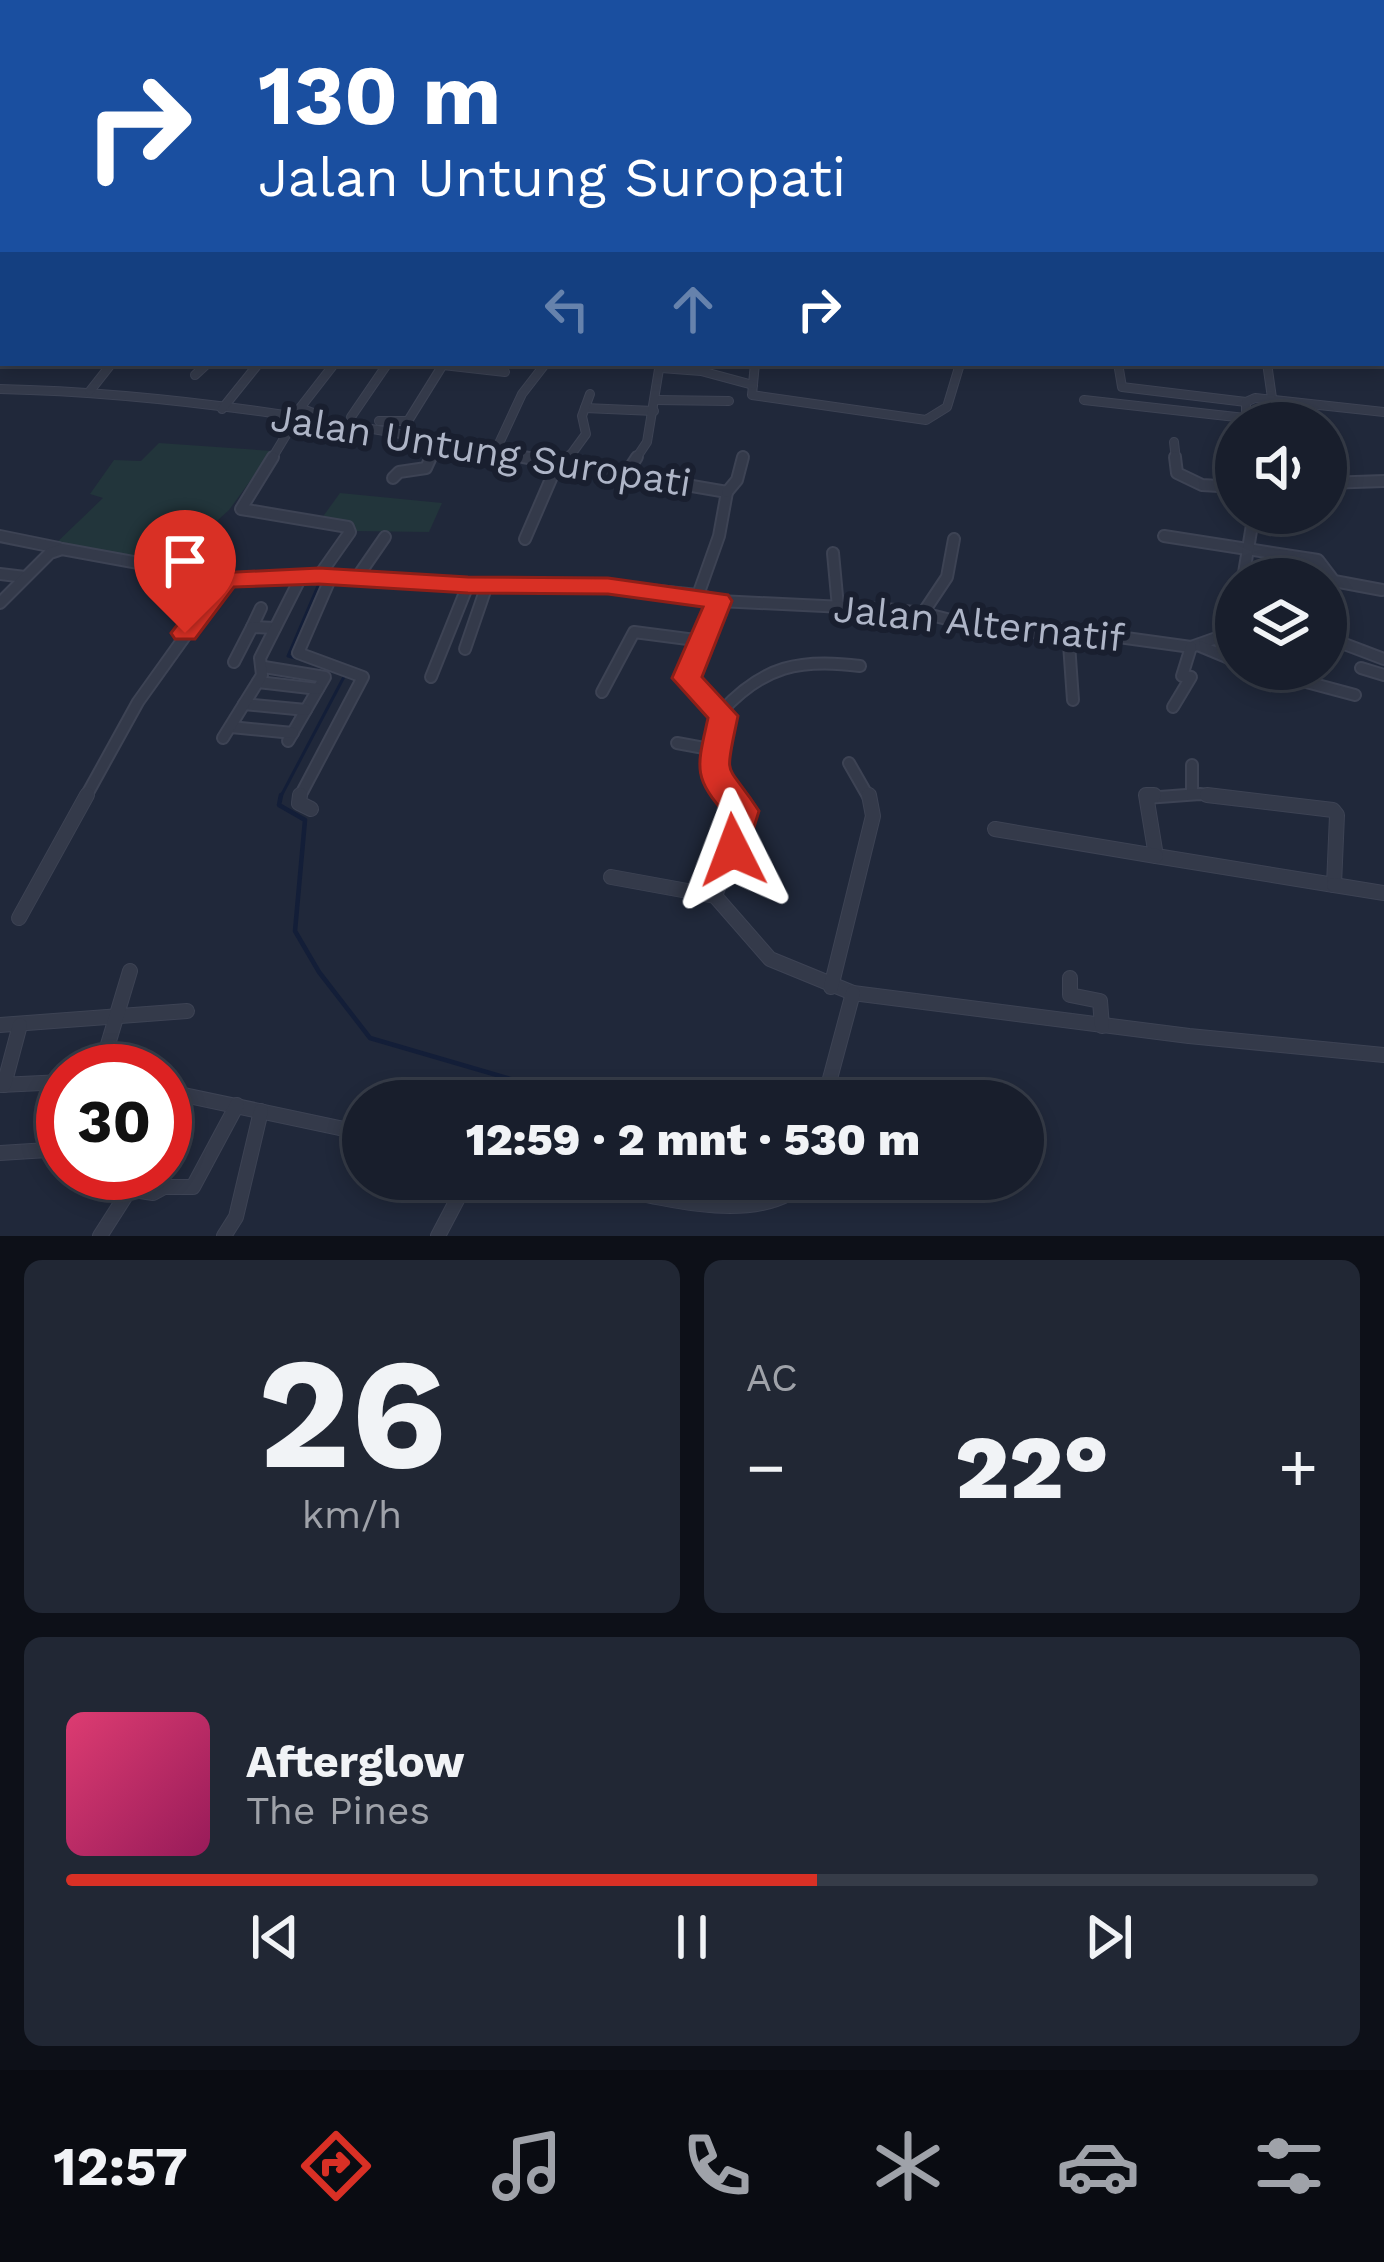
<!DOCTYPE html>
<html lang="id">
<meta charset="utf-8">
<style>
body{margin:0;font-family:"Work Sans",sans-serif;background:#212734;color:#f1f3f6;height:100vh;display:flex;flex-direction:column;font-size:45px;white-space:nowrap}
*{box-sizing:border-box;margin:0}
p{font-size:39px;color:#9fa2a9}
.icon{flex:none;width:66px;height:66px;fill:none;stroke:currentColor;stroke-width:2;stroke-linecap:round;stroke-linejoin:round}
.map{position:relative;height:1236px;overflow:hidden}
.panel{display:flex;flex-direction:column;gap:24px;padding:24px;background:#0d1018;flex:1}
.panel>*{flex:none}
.banner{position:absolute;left:0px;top:0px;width:1386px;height:366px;box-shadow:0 6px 18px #0003,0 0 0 3px #363c48;background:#1a4fa0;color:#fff;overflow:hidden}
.controls{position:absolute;left:1215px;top:402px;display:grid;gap:24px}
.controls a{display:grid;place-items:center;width:132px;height:132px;border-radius:50%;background:#181e2c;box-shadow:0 6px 18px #0003,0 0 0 3px #363c48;font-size:60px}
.speed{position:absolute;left:36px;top:1044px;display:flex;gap:24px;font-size:60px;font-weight:700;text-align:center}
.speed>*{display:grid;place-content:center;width:156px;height:156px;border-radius:50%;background:#181e2c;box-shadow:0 6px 18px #0003,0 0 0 3px #363c48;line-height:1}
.speed .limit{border:18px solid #d22;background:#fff;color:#111}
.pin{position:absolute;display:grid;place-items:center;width:102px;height:102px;color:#fff;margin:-123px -51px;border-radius:50% 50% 50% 0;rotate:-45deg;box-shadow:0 0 12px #0007}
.pin .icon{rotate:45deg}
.me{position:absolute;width:132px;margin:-66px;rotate:357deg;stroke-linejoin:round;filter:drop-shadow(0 0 9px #0008)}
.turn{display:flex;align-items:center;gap:42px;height:252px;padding:0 60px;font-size:54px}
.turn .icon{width:156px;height:156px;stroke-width:2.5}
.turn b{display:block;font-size:84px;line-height:102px}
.lanes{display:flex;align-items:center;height:114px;padding:0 60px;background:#0003;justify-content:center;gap:60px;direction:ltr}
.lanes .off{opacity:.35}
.big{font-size:90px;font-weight:800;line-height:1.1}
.panel .widget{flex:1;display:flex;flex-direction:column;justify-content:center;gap:18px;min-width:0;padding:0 42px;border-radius:18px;background:#212734}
.panel .dial{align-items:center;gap:0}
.dial b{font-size:156px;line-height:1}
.song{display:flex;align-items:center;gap:36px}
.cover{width:144px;height:144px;border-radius:18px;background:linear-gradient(135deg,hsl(340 70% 55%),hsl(330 70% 35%))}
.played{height:12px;border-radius:6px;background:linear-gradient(90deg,#d93025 60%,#363c48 60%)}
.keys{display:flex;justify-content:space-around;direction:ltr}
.heat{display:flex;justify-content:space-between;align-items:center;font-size:66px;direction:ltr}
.panel .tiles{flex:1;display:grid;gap:24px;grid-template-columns:1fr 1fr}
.widget:last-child{grid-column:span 2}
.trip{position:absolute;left:342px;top:1080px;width:702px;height:120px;border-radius:60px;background:#181e2c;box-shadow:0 6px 18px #0003,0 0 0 3px #363c48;font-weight:800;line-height:120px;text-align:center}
.dock{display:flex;height:192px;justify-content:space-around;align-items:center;background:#0a0c12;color:#9fa2a9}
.dock .icon{width:84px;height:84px}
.dock .selected{color:#d93025}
.dock b{font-size:54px;color:#f1f3f6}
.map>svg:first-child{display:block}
.green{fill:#22353b}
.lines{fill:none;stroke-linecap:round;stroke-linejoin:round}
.stream-far1{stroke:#131e38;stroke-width:3}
.stream{stroke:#131e38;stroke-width:4.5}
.minor-far3-casing{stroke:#3d4354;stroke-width:8}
.minor-far2-casing{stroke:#3d4354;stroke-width:10}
.minor-far1-casing{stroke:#3d4354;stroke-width:14}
.minor-casing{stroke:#3d4354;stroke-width:16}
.secondary-casing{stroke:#3d4354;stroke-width:3}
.minor-far3{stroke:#343a4a;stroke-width:6}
.minor-far2{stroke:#343a4a;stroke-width:8}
.minor-far1{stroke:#343a4a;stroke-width:10}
.minor{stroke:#343a4a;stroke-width:14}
.secondary{fill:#41495d;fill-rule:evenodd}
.route{fill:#d93025;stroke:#8d1f18;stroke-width:3}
.labels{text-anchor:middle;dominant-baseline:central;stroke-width:12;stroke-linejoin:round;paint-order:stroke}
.street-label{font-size:39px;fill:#aeb5c7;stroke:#191f2f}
</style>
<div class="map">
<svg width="1384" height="1236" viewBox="0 0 1384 1236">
<rect width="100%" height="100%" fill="#20283a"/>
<g class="green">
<polygon points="159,443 272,451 229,510 163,570 51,548 103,498 90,494 114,460 141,461"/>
<polygon points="340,493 442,503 429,532 353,531 319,522"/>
</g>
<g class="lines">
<g class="stream-far1">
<polyline points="299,659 288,656 318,586"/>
<polyline points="280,798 346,673"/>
</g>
<polyline class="stream" points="281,795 279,805 305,820 295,931 319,972 370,1038 586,1101"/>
<g class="minor-far3-casing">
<g id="minor-far3">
<polyline points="384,0 412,3"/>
<polyline points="1215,0 1242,3"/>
<polyline points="415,1 443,3"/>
<polyline points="227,2 340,3"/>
<polyline points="99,3 193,0"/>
<polyline points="357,3 363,0"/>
<polyline points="580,3 600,0"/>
<polyline points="1152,3 1156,0"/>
</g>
</g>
<g class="minor-far2-casing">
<g id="minor-far2">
<polyline points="755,363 752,395 926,420 947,407 960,364"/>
<polyline points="1118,363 1122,387 1246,402"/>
<polyline points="1267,363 1272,398"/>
<polyline points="443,365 505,372"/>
<polyline points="661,368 701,371 753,385"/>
<polyline points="195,375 208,363"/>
<path d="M 0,389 C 181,393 361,425 539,460"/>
<polyline points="90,391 112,363"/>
<polyline points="656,400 729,401"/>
<polyline points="1084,400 1245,418"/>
<polyline points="585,408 654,411"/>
<polyline points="222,409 259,363"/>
<polyline points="313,413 300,408 335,363"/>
<polyline points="351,417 388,363"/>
<polyline points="379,421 408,421 444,363"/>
<polyline points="1246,421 1246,402 1255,398 1384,412"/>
<polyline points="1174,442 1176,460"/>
<polyline points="495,452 522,394 546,363"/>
<polyline points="271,460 297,417"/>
<polyline points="429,460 439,438"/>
<polyline points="567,460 586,434 582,416 590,394"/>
<polyline points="635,460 647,442 660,363"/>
</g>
</g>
<g class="minor-far1-casing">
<g id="minor-far1">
<polyline points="273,457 241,509 348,527 350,532 319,576"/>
<polyline points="523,457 727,492 719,536 698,595 719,601 687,678 721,712 713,773 731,798"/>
<polyline points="1175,457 1177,473 1202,485 1236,487"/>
<polyline points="564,465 570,457"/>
<polyline points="624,477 637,457"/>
<polyline points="393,478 399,472 426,468 431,457"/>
<polyline points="1326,483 1384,481"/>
<polyline points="727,492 737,480 743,457"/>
<polyline points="0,536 59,548"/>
<polyline points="1164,536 1318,560 1334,581 1382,590"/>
<polyline points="525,539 557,465"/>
<polyline points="833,553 838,607"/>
<polyline points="0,574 25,577"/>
<polyline points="356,579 385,537"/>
<polyline points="1243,579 1254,513"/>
<polyline points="719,601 885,609 923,613 1006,634 1068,630 1191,647 1236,631"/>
<polyline points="0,603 50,553 62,549 226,579 319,576 468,585 608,586 698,595"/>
<polyline points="923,613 947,577 954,539"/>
<polyline points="252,627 261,608"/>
<polyline points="1068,630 1073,700"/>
<polyline points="1326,637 1384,659"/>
<polyline points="1200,646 1236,661"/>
<polyline points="465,649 487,585"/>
<polyline points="234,662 252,627 275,628"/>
<polyline points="264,667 325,677 288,741"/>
<polyline points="1361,668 1384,675"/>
<polyline points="1258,669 1355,695"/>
<polyline points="431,677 468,585"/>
<polyline points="258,682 318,689"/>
<polyline points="602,692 634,632 703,641"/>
<polyline points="244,704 306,710"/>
<polyline points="1173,707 1191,677 1182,676 1191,647"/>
<path d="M 721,712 C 763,666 800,658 860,666"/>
<polyline points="231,727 293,733"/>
<polyline points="223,738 262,675 260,658 301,577"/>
<polyline points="677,743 715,750"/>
<polyline points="849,763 869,798"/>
<polyline points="1192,765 1192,794"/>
<polyline points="85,798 138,702 226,579"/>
<polyline points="299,798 363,677 298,653 331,577"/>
<polyline points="1146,798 1200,794 1232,798"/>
</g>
</g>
<g class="minor-casing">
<g id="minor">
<polyline points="300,795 299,803 311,809"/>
<polyline points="729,795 744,815 715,896 770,959 853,993 1189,1036 1384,1055"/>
<polyline points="1154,795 1146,795 1156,856 1334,885"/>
<polyline points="1207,795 1333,810 1337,815 1334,885"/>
<polyline points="995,829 1156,856"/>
<polyline points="611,877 715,896"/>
<polyline points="1334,885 1384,893"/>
<polyline points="19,918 87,795"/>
<polyline points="1070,978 1070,995 1100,1001 1102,1026"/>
<polyline points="831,987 873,816 869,795"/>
<polyline points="0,1025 187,1011"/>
<polyline points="100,1071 130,971"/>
<polyline points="0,1085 63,1082"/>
<polyline points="4,1085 20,1025"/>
<polyline points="165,1091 363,1133"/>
<polyline points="824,1101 853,993"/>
<polyline points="0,1153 63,1149"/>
<polyline points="99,1173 97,1184 153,1193 164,1187 193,1187 237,1105"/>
<path d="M 581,1179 C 642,1193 761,1232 807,1179"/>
<polyline points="100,1236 130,1189"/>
<polyline points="224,1236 236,1217 261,1111"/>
<polyline points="438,1236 468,1179"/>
</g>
</g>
<g class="secondary-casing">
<g id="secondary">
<rect x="1383" y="62" width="1" height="6"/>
<rect x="0" y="106" width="3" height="6"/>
<rect x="0" y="117" width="3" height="6"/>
</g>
</g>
<use href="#minor-far3" class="minor-far3"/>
<use href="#minor-far2" class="minor-far2"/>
<use href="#minor-far1" class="minor-far1"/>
<use href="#minor" class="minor"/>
<use href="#secondary" class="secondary"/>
</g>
<path class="route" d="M 319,568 L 468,577 L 608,578 L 728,595 L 732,601 L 702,677 L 738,716 C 724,784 725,758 759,811 L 744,859 L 721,859 L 716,850 L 726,814 C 691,778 698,764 708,718 L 672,678 L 703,607 L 608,594 L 468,593 L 319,584 L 234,587 L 195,639 L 175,639 L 171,633 L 217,573 Z"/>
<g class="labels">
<g class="street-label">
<text transform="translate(481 450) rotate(9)">Jalan Untung Suropati</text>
<text transform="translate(979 623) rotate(6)">Jalan Alternatif</text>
</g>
</g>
</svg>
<div class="controls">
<a><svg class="icon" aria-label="sound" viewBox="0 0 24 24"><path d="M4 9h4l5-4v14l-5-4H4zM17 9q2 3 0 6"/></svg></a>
<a><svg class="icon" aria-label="layers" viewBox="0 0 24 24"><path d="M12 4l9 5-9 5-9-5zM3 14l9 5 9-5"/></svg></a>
</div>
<div class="speed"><div class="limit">30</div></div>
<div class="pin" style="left:185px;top:633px;background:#d93025"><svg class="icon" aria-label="arrive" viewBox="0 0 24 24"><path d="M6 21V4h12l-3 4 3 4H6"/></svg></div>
<svg class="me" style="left:733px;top:850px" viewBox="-20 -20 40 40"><path d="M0-17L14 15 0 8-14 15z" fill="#d93025" stroke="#fff" stroke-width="4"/></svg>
<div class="trip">12:59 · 2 mnt · 530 m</div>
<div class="banner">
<div class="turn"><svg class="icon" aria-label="right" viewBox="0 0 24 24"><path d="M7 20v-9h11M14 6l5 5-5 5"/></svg><div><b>130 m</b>Jalan Untung Suropati</div></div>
<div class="lanes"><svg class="icon off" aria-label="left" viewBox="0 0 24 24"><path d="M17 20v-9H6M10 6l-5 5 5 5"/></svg><svg class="icon off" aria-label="ahead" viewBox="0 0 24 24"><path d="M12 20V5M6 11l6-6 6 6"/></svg><svg class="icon" aria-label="right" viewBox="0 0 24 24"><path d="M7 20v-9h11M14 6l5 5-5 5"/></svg></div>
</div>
</div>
<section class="panel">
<div class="tiles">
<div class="widget dial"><b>26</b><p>km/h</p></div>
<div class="widget"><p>AC</p>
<div class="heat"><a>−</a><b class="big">22°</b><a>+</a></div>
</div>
<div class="widget">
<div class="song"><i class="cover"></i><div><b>Afterglow</b><p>The Pines</p></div></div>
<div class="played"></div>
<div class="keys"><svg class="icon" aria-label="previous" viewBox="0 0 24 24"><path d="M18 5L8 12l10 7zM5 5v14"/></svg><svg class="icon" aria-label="pause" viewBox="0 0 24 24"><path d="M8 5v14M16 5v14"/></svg><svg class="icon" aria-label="next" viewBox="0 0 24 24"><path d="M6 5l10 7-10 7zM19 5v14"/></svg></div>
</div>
</div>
</section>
<nav class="dock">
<b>12:57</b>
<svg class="icon selected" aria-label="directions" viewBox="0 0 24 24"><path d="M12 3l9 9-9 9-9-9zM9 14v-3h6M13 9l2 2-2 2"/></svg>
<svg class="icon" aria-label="music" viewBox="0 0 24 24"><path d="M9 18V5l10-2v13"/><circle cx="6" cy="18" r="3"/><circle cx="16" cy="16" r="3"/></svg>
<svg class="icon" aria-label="phone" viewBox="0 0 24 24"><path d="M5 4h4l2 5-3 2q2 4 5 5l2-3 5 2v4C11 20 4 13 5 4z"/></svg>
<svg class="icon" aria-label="climate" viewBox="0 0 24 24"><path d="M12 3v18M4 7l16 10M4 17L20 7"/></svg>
<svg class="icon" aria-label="car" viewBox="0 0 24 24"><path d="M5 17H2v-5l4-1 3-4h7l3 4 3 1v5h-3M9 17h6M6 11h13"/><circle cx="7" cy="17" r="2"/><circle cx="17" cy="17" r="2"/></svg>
<svg class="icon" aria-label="filters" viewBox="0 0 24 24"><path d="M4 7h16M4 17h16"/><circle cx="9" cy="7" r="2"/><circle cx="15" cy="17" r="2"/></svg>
</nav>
